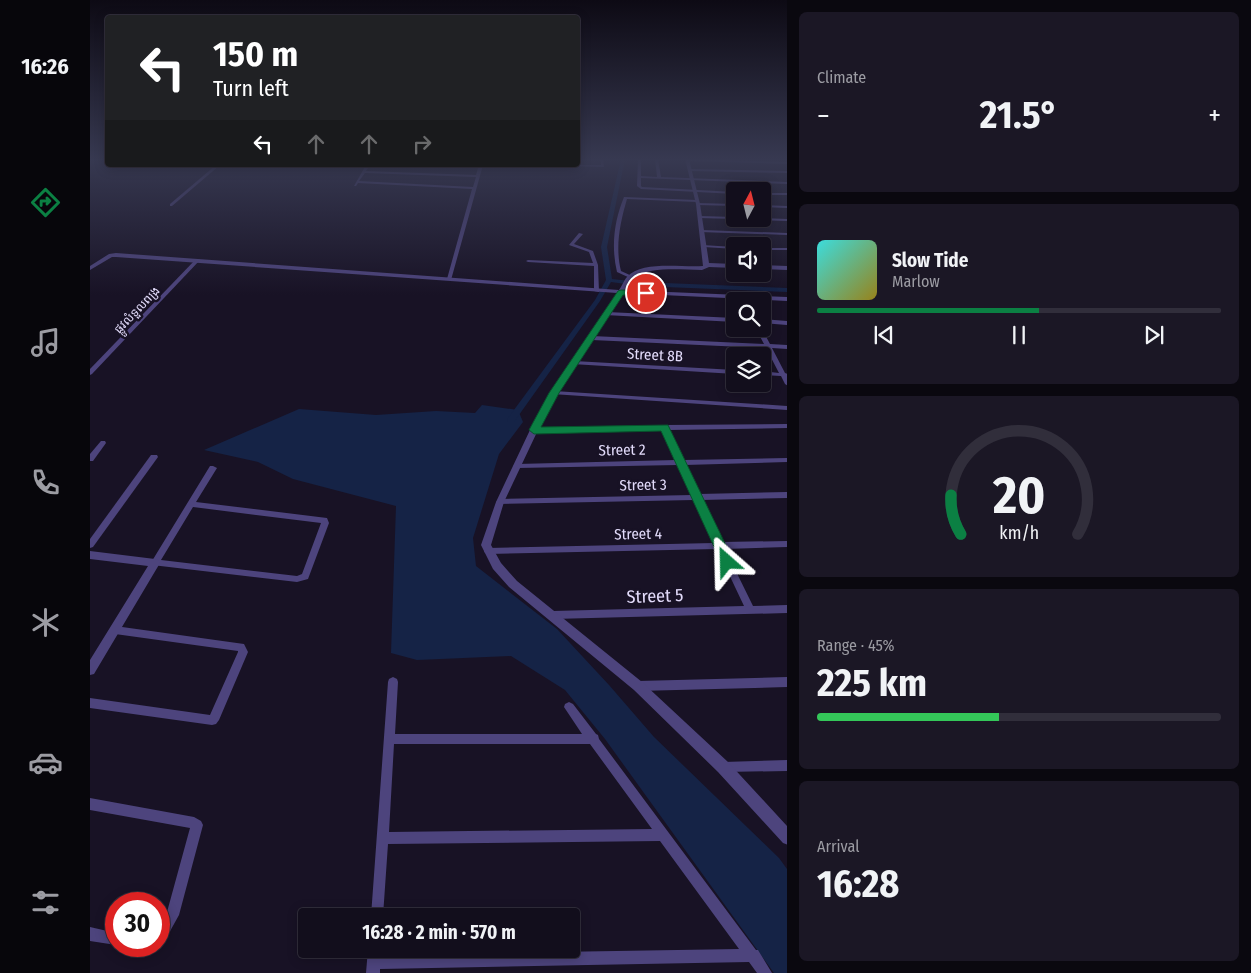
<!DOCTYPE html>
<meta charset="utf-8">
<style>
body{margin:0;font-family:"Fira Sans Condensed","Noto Sans Khmer",sans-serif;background:#1b1725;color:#f1f3f6;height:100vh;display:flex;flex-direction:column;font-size:19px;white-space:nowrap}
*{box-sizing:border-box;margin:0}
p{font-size:16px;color:#9c9ca3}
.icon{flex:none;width:28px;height:28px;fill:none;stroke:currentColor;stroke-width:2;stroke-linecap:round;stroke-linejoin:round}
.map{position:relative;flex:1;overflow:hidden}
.panel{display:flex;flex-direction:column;gap:12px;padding:12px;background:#0a080f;width:464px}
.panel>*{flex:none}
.banner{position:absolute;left:15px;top:15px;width:475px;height:152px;border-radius:5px;box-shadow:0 2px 12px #0003,0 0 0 1px #312e3b;background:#202124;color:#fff;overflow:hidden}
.needle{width:32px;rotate:7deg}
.fabs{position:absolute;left:636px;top:182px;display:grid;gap:10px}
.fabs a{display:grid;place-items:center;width:45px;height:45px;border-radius:5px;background:#120e1c;box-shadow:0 2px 12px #0003,0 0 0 1px #312e3b;font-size:25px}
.speed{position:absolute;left:15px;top:892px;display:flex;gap:10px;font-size:25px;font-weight:700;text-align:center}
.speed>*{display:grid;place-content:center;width:65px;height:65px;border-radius:50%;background:#120e1c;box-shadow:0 2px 12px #0003,0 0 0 1px #312e3b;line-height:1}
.speed .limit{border:8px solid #d22;background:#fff;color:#111}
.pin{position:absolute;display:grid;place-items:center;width:42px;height:42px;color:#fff;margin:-21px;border:2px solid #fff;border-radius:50%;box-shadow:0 1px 5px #0007}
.me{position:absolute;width:55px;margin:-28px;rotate:335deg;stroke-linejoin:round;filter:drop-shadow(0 0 4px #0008)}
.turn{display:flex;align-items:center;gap:18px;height:105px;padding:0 25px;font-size:22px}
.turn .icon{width:65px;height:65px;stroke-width:2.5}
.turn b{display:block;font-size:35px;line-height:42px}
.lanes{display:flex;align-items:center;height:48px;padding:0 25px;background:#0003;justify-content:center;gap:25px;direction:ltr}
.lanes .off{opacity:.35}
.big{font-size:38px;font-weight:700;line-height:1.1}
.panel .widget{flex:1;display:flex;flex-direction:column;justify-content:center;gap:8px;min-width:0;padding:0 18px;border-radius:8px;background:#1b1725}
.panel .dial{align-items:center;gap:0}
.dial svg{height:130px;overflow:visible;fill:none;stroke:#312e3b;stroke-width:7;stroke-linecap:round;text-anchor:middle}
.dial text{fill:#f1f3f6;stroke:none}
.song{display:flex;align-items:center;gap:15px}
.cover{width:60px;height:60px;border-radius:8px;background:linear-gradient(135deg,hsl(180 70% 55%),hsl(50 70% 35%))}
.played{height:5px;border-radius:2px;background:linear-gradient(90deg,#0b8043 55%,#312e3b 55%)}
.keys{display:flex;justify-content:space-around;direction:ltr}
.heat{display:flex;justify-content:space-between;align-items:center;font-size:28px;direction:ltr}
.charge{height:8px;border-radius:4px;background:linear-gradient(90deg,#34c759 45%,#312e3b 0)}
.trip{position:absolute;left:208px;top:908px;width:282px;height:50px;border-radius:5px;background:#120e1c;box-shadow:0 2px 12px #0003,0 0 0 1px #312e3b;font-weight:700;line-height:50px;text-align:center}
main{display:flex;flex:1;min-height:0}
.menu{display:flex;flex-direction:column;width:90px;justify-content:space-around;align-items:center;background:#07060b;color:#9c9ca3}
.menu .icon{width:35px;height:35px}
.menu .active{color:#0b8043}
.menu b{font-size:22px;color:#f1f3f6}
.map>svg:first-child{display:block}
.water{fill:#152346}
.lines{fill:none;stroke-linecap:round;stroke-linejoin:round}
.canal{fill:#152346;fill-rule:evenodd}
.minor{fill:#4d447d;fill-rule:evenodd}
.tertiary{fill:#4d447d;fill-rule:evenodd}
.route{fill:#0b8043;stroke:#07532c}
.labels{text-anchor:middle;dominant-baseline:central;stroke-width:5;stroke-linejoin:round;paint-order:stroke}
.far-street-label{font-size:12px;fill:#e2dbfa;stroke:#181225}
.street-label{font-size:15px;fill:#e2dbfa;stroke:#181225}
.near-street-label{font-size:18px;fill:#e2dbfa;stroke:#181225}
</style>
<main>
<nav class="menu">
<b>16:26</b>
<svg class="icon active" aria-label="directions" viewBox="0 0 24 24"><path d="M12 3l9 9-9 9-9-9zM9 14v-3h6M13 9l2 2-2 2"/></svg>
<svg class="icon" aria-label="music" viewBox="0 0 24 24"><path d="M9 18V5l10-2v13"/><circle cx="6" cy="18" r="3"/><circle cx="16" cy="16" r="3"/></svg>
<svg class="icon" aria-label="phone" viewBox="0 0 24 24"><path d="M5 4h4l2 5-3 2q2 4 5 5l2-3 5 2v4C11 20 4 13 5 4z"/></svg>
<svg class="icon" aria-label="climate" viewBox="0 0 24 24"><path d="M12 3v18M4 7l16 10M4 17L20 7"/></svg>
<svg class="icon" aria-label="car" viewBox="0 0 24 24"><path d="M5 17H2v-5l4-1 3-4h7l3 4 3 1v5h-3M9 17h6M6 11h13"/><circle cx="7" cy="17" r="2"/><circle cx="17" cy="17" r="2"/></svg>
<svg class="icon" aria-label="filters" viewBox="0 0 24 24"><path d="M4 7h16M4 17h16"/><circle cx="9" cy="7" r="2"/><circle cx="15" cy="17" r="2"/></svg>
</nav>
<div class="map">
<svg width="698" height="973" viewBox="0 0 698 973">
<rect width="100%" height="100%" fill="#181225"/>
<polygon class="water" points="392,405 428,410 433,422 409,454 383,538 386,566 467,629 519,685 564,737 689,858 697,869 697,973 684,973 515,739 475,690 421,656 327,660 301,653 306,506 203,479 168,462 114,450 209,409 286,415 346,411 385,413"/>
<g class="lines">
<polygon class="canal" points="531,159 535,159 517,247 522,279 550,282 698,288 698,292 550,286 521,282 510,301 424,422 418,422 417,420 418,418 505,300 516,280 511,247"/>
<g class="minor">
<polygon points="510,159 513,159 514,167 477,166 475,165 511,165"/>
<polygon points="548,159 551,159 551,176 567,177 565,159 568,159 571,177 698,182 698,184 551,178 551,186 552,187 645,192 645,194 551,189 547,186"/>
<polygon points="596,159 698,162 698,164 597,161"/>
<polygon points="126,165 130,165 82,206 80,206 80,204"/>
<path d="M 276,165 L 280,165 L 276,171 L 386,175 L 389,165 L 393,165 L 361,280 L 357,279 L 382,189 L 268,183 L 266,186 L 264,186 ZM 275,173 L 386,177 L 383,187 L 269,181 Z"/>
<polygon points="442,165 457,165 455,166"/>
<polygon points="599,169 698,171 698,173 600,171"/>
<rect x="672" y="193" width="26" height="2"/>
<path d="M 534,197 L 607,200 L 609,201 L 607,202 L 537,199 C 530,223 525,247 531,271 L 542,276 L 542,277 L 540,278 L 527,272 C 521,247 524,221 534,197 Z"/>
<polygon points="607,203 645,204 645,206 608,205 607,205"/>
<polygon points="672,205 698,206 698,208 672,207"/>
<polygon points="610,216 645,217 645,219 647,219 645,219 609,218 608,217"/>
<polygon points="672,218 698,219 698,221 661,220 659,219"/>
<polygon points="612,230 698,233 698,235 610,232 610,231"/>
<polygon points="489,233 493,234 484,244 503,251 508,265 509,292 504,291 504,266 438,262 436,261 438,260 503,263 499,252 479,245"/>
<polygon points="612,245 645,247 645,249 614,247 612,246"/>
<rect x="672" y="248" width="26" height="2"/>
<polygon points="106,259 110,260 2,374 0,375 0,369"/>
<polygon points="531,290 698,297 698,301 529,293 529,291"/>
<polygon points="517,312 645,318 645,322 515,315 514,314"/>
<polygon points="672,319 698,321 698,325 672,323"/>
<polygon points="666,329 672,329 680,344 698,345 698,349 682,348 695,373 698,374 698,386 695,384 691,376 672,375 672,371 689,373 676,348 502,340 499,338 502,336 674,344"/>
<polygon points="484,361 645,370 645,374 482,364 482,362"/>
<polygon points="464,391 698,406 698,410 462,394 461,393"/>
<polygon points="698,424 698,428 579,430 593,460 698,458 698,462 595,465 609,494 698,492 698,498 612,500 632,542 698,541 698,547 635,549 663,606 698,605 698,613 463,619 460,618 458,615 460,612 463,611 654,606 627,549 398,554 395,553 394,551 395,549 398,548 624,543 604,500 407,504 406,502 410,499 602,495 588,465 427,468 423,466 427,464 586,460 572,430 444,432 442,432 441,430 442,428 574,425"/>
<polygon points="11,441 15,441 16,443 3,461 0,461 0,454"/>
<polygon points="61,455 67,455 68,457 3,547 0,548 0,539"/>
<path d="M 120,466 L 123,466 L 127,468 L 106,502 L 237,518 L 239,523 L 218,579 L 207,582 L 62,565 L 61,563 L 62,561 ZM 103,507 L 231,523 L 212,574 L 207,576 L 71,560 Z"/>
<polygon points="25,626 154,644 158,652 129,720 126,724 122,725 0,708 0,698 120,715 148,652 148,651 25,634 22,633 20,630 22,627"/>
<path d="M 303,677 L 307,679 L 308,682 L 305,734 L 492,734 L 474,707 L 475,704 L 479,702 L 483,704 L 506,734 L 508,735 L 509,739 L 666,950 L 668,950 L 682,973 L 667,973 L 659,962 L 290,969 L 290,973 L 276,973 L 278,949 L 292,949 L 291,955 L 649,949 L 570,841 L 298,844 L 293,916 L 281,916 L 298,682 L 299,679 ZM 304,744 L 500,744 L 562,829 L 299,832 Z"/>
<polygon points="698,677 698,687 548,691 544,689 543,686 544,683 548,681"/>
<polygon points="698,760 698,771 633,772 629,771 628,767 629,763 633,762"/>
<polygon points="0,798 104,817 111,821 113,825 89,915 74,942 69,943 69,926 77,912 100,828 0,810"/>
<polygon points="0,927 26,933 26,945 0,941"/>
</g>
<g class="tertiary">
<path d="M 595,159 L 599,159 L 610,204 L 619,263 L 645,264 L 645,268 L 619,267 L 612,270 C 589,270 563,266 542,278 L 505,338 L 468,393 L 448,430 L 414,502 L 401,545 L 411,563 L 427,581 L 552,682 L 638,762 L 698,827 L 698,845 L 693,843 L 628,772 L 544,690 L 419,587 L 403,569 L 391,545 L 406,502 L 440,430 L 460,393 L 499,338 L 527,293 L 26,257 L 22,257 L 0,270 L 0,266 L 19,254 L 26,253 L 529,290 C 532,286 534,280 537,277 C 552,260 593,268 613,266 L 606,204 Z"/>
<polygon points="672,265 698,266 698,270 672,269"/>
<polygon points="0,551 65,559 68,560 70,563 4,674 0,675 0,660 58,566 0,559"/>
</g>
</g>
<linearGradient id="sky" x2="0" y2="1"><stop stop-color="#0d0a14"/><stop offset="0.54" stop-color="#373951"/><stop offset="1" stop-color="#373951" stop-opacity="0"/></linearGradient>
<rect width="698" height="295" fill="url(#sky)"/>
<polygon class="route" points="531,290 556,291 560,293 556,296 533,295 469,393 451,427 578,425 644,562 642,565 633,565 631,562 571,431 444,434 439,430 459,393 528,291"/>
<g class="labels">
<g class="far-street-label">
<text transform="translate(47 310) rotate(-46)">ផ្លូវលំទួលពង្រ</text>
</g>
<g class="street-label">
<text transform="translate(565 355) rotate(3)">Street 8B</text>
<text transform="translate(532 450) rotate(-1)">Street 2</text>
<text transform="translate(553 485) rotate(-1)">Street 3</text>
<text transform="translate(548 534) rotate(-1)">Street 4</text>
</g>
<g class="near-street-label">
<text transform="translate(565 596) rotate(-2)">Street 5</text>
</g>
</g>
</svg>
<div class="fabs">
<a><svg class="needle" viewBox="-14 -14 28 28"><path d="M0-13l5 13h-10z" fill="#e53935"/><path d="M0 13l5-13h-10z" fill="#9c9ca3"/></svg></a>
<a><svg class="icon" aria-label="sound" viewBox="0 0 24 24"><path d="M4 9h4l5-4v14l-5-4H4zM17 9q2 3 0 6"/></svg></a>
<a><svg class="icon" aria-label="search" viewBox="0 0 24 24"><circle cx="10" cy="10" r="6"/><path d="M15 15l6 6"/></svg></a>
<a><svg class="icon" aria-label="layers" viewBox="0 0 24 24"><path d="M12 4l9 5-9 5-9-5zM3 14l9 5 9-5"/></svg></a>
</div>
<div class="speed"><div class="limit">30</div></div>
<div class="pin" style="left:556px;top:293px;background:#d93025"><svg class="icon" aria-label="arrive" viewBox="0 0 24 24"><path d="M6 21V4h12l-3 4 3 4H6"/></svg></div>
<svg class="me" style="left:637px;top:562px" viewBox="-20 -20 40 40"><path d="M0-17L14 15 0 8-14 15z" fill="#0b8043" stroke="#fff" stroke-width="4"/></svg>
<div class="trip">16:28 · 2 min · 570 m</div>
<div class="banner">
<div class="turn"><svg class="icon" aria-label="left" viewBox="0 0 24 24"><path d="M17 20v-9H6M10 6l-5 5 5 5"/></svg><div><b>150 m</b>Turn left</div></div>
<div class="lanes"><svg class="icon" aria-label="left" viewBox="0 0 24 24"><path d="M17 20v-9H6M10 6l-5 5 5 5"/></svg><svg class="icon off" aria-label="ahead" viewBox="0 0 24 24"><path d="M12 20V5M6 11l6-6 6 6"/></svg><svg class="icon off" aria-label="ahead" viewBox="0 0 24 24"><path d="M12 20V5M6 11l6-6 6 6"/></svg><svg class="icon off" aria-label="right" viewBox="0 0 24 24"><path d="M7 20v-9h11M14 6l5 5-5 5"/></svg></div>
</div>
</div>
<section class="panel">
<div class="widget"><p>Climate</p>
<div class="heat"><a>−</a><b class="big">21.5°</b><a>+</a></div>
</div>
<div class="widget">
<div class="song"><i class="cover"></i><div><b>Slow Tide</b><p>Marlow</p></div></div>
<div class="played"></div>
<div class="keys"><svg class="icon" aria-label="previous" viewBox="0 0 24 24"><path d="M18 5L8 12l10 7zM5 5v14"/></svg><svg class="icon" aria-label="pause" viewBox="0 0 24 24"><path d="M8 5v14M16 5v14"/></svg><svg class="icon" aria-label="next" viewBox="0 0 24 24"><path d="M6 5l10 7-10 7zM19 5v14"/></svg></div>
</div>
<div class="widget dial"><svg viewBox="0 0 100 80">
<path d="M14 69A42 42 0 1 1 86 69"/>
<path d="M14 69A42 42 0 0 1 8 45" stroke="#0b8043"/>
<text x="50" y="56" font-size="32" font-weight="700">20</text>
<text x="50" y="72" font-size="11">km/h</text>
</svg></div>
<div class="widget"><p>Range · 45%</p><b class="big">225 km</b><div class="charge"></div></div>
<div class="widget"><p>Arrival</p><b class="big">16:28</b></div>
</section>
</main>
